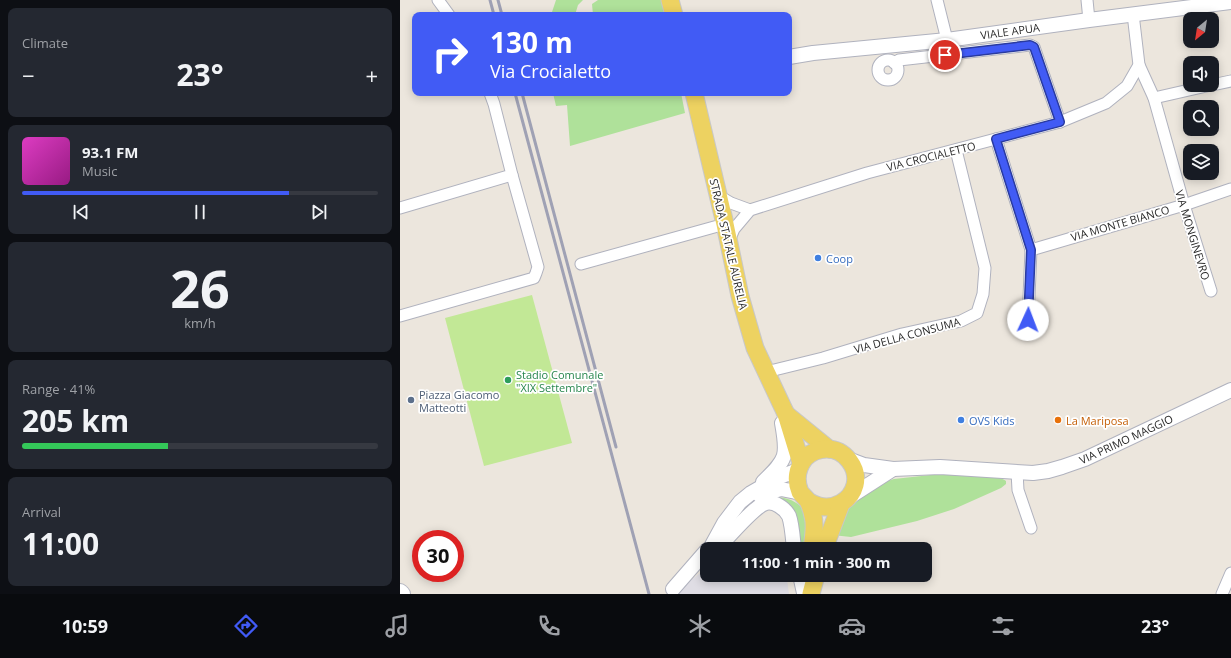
<!DOCTYPE html>
<meta charset="utf-8">
<style>
body{margin:0;font-family:"Open Sans",sans-serif;background:#242831;color:#f1f3f6;height:100vh;display:flex;flex-direction:column;font-size:15px;white-space:nowrap}
*{box-sizing:border-box;margin:0}
p{font-size:13px;color:#9ea1a6}
.icon{flex:none;width:22px;height:22px;fill:none;stroke:currentColor;stroke-width:2;stroke-linecap:round;stroke-linejoin:round}
.map{position:relative;flex:1;overflow:hidden}
.sheet{display:flex;flex-direction:column;gap:8px;padding:8px;background:#0d0f14;width:400px}
.sheet>*{flex:none}
.hud{position:absolute;left:12px;top:12px;width:380px;height:84px;border-radius:8px;box-shadow:0 2px 10px #0003;background:#415bf5;color:#fff;overflow:hidden}
.needle{width:26px;rotate:210deg}
.buttons{position:absolute;left:783px;top:12px;display:grid;gap:8px}
.buttons a{display:grid;place-items:center;width:36px;height:36px;border-radius:8px;background:#171b24;box-shadow:0 2px 10px #0003;font-size:20px}
.speed{position:absolute;left:12px;top:530px;display:flex;gap:8px;font-size:20px;font-weight:700;text-align:center}
.speed>*{display:grid;place-content:center;width:52px;height:52px;border-radius:50%;background:#171b24;box-shadow:0 2px 10px #0003;line-height:1}
.speed .limit{border:6px solid #d22;background:#fff;color:#111}
.pin{position:absolute;display:grid;place-items:center;width:34px;height:34px;color:#fff;margin:-17px;border:2px solid #fff;border-radius:50%;box-shadow:0 1px 4px #0007}
.me{position:absolute;width:44px;margin:-22px;rotate:2deg;stroke-linejoin:round;filter:drop-shadow(0 0 3px #0008)}
.turn{display:flex;align-items:center;gap:14px;height:84px;padding:0 12px;font-size:18px}
.turn .icon{width:52px;height:52px;stroke-width:2.5}
.turn b{display:block;font-size:28px;line-height:34px}
.big{font-size:30px;font-weight:700;line-height:1.1}
.sheet .widget{flex:1;display:flex;flex-direction:column;justify-content:center;gap:6px;min-width:0;padding:0 14px;border-radius:8px;background:#242831}
.sheet .dial{align-items:center;gap:0}
.dial b{font-size:52px;line-height:1}
.song{display:flex;align-items:center;gap:12px}
.cover{width:48px;height:48px;border-radius:6px;background:linear-gradient(135deg,hsl(310 70% 55%),hsl(310 70% 35%))}
.played{height:4px;border-radius:2px;background:linear-gradient(90deg,#415bf5 75%,#363941 75%)}
.keys{display:flex;justify-content:space-around;direction:ltr}
.heat{display:flex;justify-content:space-between;align-items:center;font-size:22px;direction:ltr}
.charge{height:6px;border-radius:3px;background:linear-gradient(90deg,#34c759 41%,#363941 0)}
.trip{position:absolute;left:300px;top:542px;width:232px;height:40px;border-radius:8px;background:#171b24;box-shadow:0 2px 10px #0003;font-weight:700;line-height:40px;text-align:center}
.tabs{display:flex;height:64px;justify-content:space-around;align-items:center;background:#090b0e;color:#9ea1a6}
.tabs .icon{width:28px;height:28px}
.tabs .selected{color:#415bf5}
.tabs b{font-size:18px;color:#f1f3f6}
main{display:flex;flex:1;min-height:0}
.map>svg:first-child{display:block}
.industrial{fill:#dfdde4}
.green{fill:#afe19a}
.pitch{fill:#c2e896}
.lines{fill:none;stroke-linecap:round;stroke-linejoin:round}
.minor-casing{stroke:#b0b2be;stroke-width:13}
.tertiary-casing{stroke:#b0b2be;stroke-width:16}
.secondary-casing{stroke:#b0b2be;stroke-width:18}
.primary-casing{stroke:#c8c8c8;stroke-width:19}
.minor{stroke:#fff;stroke-width:11}
.tertiary{stroke:#fff;stroke-width:14}
.secondary{stroke:#fff;stroke-width:16}
.primary{stroke:#edd261;stroke-width:17}
.rail{stroke:#9fa1b4;stroke-width:3}
.route-casing{stroke:#2a3b9f;stroke-width:10}
.route{stroke:#415bf5;stroke-width:7}
.shop-dot{fill:#3f7fe0;stroke:#fff;stroke-width:1.5}
.leisure-dot{fill:#2e9e5b;stroke:#fff;stroke-width:1.5}
.service-dot{fill:#5c6f8a;stroke:#fff;stroke-width:1.5}
.food-dot{fill:#e8710a;stroke:#fff;stroke-width:1.5}
.labels{text-anchor:middle;dominant-baseline:central;stroke-width:3.5;stroke-linejoin:round;paint-order:stroke}
.street-label{font-size:11px;fill:#2a2a2a;stroke:#fff}
.shop-label{font-size:11px;fill:#366cbe;stroke:#fff;text-anchor:start}
.leisure-label{font-size:11px;fill:#27864d;stroke:#fff;text-anchor:start}
.service-label{font-size:11px;fill:#4e5e75;stroke:#fff;text-anchor:start}
.food-label{font-size:11px;fill:#c56008;stroke:#fff;text-anchor:start}
</style>
<main>
<section class="sheet">
<div class="widget"><p>Climate</p>
<div class="heat"><a>−</a><b class="big">23°</b><a>+</a></div>
</div>
<div class="widget">
<div class="song"><i class="cover"></i><div><b>93.1 FM</b><p>Music</p></div></div>
<div class="played"></div>
<div class="keys"><svg class="icon" aria-label="previous" viewBox="0 0 24 24"><path d="M18 5L8 12l10 7zM5 5v14"/></svg><svg class="icon" aria-label="pause" viewBox="0 0 24 24"><path d="M8 5v14M16 5v14"/></svg><svg class="icon" aria-label="next" viewBox="0 0 24 24"><path d="M6 5l10 7-10 7zM19 5v14"/></svg></div>
</div>
<div class="widget dial"><b>26</b><p>km/h</p></div>
<div class="widget"><p>Range · 41%</p><b class="big">205 km</b><div class="charge"></div></div>
<div class="widget"><p>Arrival</p><b class="big">11:00</b></div>
</section>
<div class="map">
<svg width="831" height="594" viewBox="0 0 831 594">
<rect width="100%" height="100%" fill="#ece6dd"/>
<polygon class="industrial" points="307,568 307,575 380,575 380,579 387,579 389,594 277,594 291,580"/>
<g class="green">
<polygon points="156,0 183,0 178,5 175,15 151,15"/>
<polygon points="198,0 262,0 265,15 193,15 192,4"/>
<polygon points="153,93 281,93 285,113 170,146 167,105 156,106"/>
<path d="M 549,473 C 561,474 598,474 606,481 L 606,484 L 601,488 L 554,509 L 517,521 L 451,537 L 432,535 L 447,510 L 462,494 L 475,485 L 494,479 Z"/>
<path d="M 375,497 C 389,497 406,504 408,521 C 408,529 406,540 405,549 L 398,549 Z"/>
</g>
<polygon class="pitch" points="132,295 172,443 84,466 45,318"/>
<g class="lines">
<g class="minor-casing">
<g id="minor">
<polyline points="38,0 49,15"/>
<polyline points="537,0 547,40"/>
<polyline points="687,0 689,20"/>
<circle cx="488" cy="70" r="10"/>
<polyline points="494,63 499,60 630,45 634,47 660,122"/>
<polyline points="739,65 754,98 784,205 811,291"/>
<polyline points="812,85 831,81"/>
<polyline points="754,98 811,85"/>
<polyline points="596,139 631,250 628,320"/>
<polyline points="319,196 331,203 350,210"/>
<polyline points="0,208 112,175 94,104 90,93"/>
<polyline points="329,241 334,229 350,210 467,173 660,122 706,103 727,86 739,65 733,14"/>
<polyline points="631,250 784,205 831,189"/>
<polyline points="181,264 325,224"/>
<polyline points="0,316 134,278 136,273 138,267 112,175"/>
<polyline points="366,372 423,358 502,334 561,321 577,313 583,294 585,268 556,150"/>
<polyline points="617,472 618,490 631,528"/>
<polyline points="822,594 831,573"/>
</g>
</g>
<g class="tertiary-casing">
<g id="tertiary">
<polyline points="389,57 413,53 547,40 689,20 831,2"/>
<polyline points="448,459 464,465 493,469 540,467 633,473 648,471 662,467 685,459 831,390"/>
<path d="M 363,482 C 387,459 388,456 382,423"/>
<polyline points="359,495 381,489 401,493"/>
<polyline points="448,498 493,469"/>
<polyline points="312,545 324,523 340,502 351,493 377,478 398,470"/>
<path d="M 317,549 C 327,539 354,506 366,503 C 374,501 385,508 389,516 C 392,524 393,540 394,549"/>
<polyline points="400,575 404,593"/>
<polyline points="273,589 307,550"/>
</g>
</g>
<g class="secondary-casing">
<polyline id="secondary" points="0,592 2,594"/>
</g>
<g class="primary-casing">
<g id="primary">
<polyline points="270,0 274,15"/>
<polyline points="294,93 325,224 340,296 355,348 386,414 401,463"/>
<polyline points="386,414 429,449"/>
<path d="M 408,501 C 411,503 415,505 419,506 C 434,510 451,501 455,485 C 459,468 445,449 427,449 C 419,449 411,452 405,458 C 397,468 395,480 400,492 C 402,495 406,498 408,501 C 410,505 412,511 413,516 C 416,526 413,539 412,549"/>
<polyline points="424,549 441,504"/>
<polyline points="411,594 416,575"/>
</g>
</g>
<use href="#minor" class="minor"/>
<use href="#tertiary" class="tertiary"/>
<use href="#secondary" class="secondary"/>
<use href="#primary" class="primary"/>
<g class="rail">
<polyline points="90,0 94,15"/>
<polyline points="98,0 102,15"/>
<polyline points="115,93 249,594"/>
<polyline points="122,93 216,447"/>
</g>
</g>
<g class="lines">
<g class="route-casing">
<polyline id="route" points="545,55 630,45 634,47 660,122 596,139 631,250 628,320"/>
</g>
<use href="#route" class="route"/>
</g>
<g class="shop-dot">
<circle cx="418" cy="258" r="4"/>
<circle cx="561" cy="420" r="4"/>
</g>
<circle class="leisure-dot" cx="108" cy="380" r="4"/>
<circle class="service-dot" cx="11" cy="400" r="4"/>
<circle class="food-dot" cx="658" cy="420" r="4"/>
<g class="labels">
<g class="street-label">
<text transform="translate(610 31) rotate(-8)">VIALE APUA</text>
<text transform="translate(531 156) rotate(-14)">VIA CROCIALETTO</text>
<text transform="translate(720 223) rotate(-16)">VIA MONTE BIANCO</text>
<text transform="translate(793 235) rotate(73)">VIA MONGINEVRO</text>
<text transform="translate(329 244) rotate(77)">STRADA STATALE AURELIA</text>
<text transform="translate(507 335) rotate(-15)">VIA DELLA CONSUMA</text>
<text transform="translate(726 439) rotate(-25)">VIA PRIMO MAGGIO</text>
</g>
<g class="shop-label">
<text x="426" y="258">Coop</text>
<text x="569" y="420">OVS Kids</text>
</g>
<g class="leisure-label">
<text x="116" y="374">Stadio Comunale<tspan x="116" dy="13">"XIX Settembre"</tspan></text>
</g>
<g class="service-label">
<text x="19" y="394">Piazza Giacomo<tspan x="19" dy="13">Matteotti</tspan></text>
</g>
<g class="food-label">
<text x="666" y="420">La Mariposa</text>
</g>
</g>
</svg>
<div class="buttons">
<a><svg class="needle" viewBox="-14 -14 28 28"><path d="M0-13l5 13h-10z" fill="#e53935"/><path d="M0 13l5-13h-10z" fill="#9ea1a6"/></svg></a>
<a><svg class="icon" aria-label="sound" viewBox="0 0 24 24"><path d="M4 9h4l5-4v14l-5-4H4zM17 9q2 3 0 6"/></svg></a>
<a><svg class="icon" aria-label="search" viewBox="0 0 24 24"><circle cx="10" cy="10" r="6"/><path d="M15 15l6 6"/></svg></a>
<a><svg class="icon" aria-label="layers" viewBox="0 0 24 24"><path d="M12 4l9 5-9 5-9-5zM3 14l9 5 9-5"/></svg></a>
</div>
<div class="speed"><div class="limit">30</div></div>
<div class="pin" style="left:545px;top:55px;background:#d93025"><svg class="icon" aria-label="arrive" viewBox="0 0 24 24"><path d="M6 21V4h12l-3 4 3 4H6"/></svg></div>
<svg class="me" style="left:628px;top:320px" viewBox="-20 -20 40 40"><circle r="19" fill="#fff"/><path d="M0-13L10 11 0 6-10 11z" fill="#415bf5"/></svg>
<div class="trip">11:00 · 1 min · 300 m</div>
<div class="hud">
<div class="turn"><svg class="icon" aria-label="right" viewBox="0 0 24 24"><path d="M7 20v-9h11M14 6l5 5-5 5"/></svg><div><b>130 m</b>Via Crocialetto</div></div>
</div>
</div>
</main>
<nav class="tabs">
<b>10:59</b>
<svg class="icon selected" aria-label="directions" viewBox="0 0 24 24"><path d="M12 3l9 9-9 9-9-9zM9 14v-3h6M13 9l2 2-2 2"/></svg>
<svg class="icon" aria-label="music" viewBox="0 0 24 24"><path d="M9 18V5l10-2v13"/><circle cx="6" cy="18" r="3"/><circle cx="16" cy="16" r="3"/></svg>
<svg class="icon" aria-label="phone" viewBox="0 0 24 24"><path d="M5 4h4l2 5-3 2q2 4 5 5l2-3 5 2v4C11 20 4 13 5 4z"/></svg>
<svg class="icon" aria-label="climate" viewBox="0 0 24 24"><path d="M12 3v18M4 7l16 10M4 17L20 7"/></svg>
<svg class="icon" aria-label="car" viewBox="0 0 24 24"><path d="M5 17H2v-5l4-1 3-4h7l3 4 3 1v5h-3M9 17h6M6 11h13"/><circle cx="7" cy="17" r="2"/><circle cx="17" cy="17" r="2"/></svg>
<svg class="icon" aria-label="filters" viewBox="0 0 24 24"><path d="M4 7h16M4 17h16"/><circle cx="9" cy="7" r="2"/><circle cx="15" cy="17" r="2"/></svg>
<b>23°</b>
</nav>
